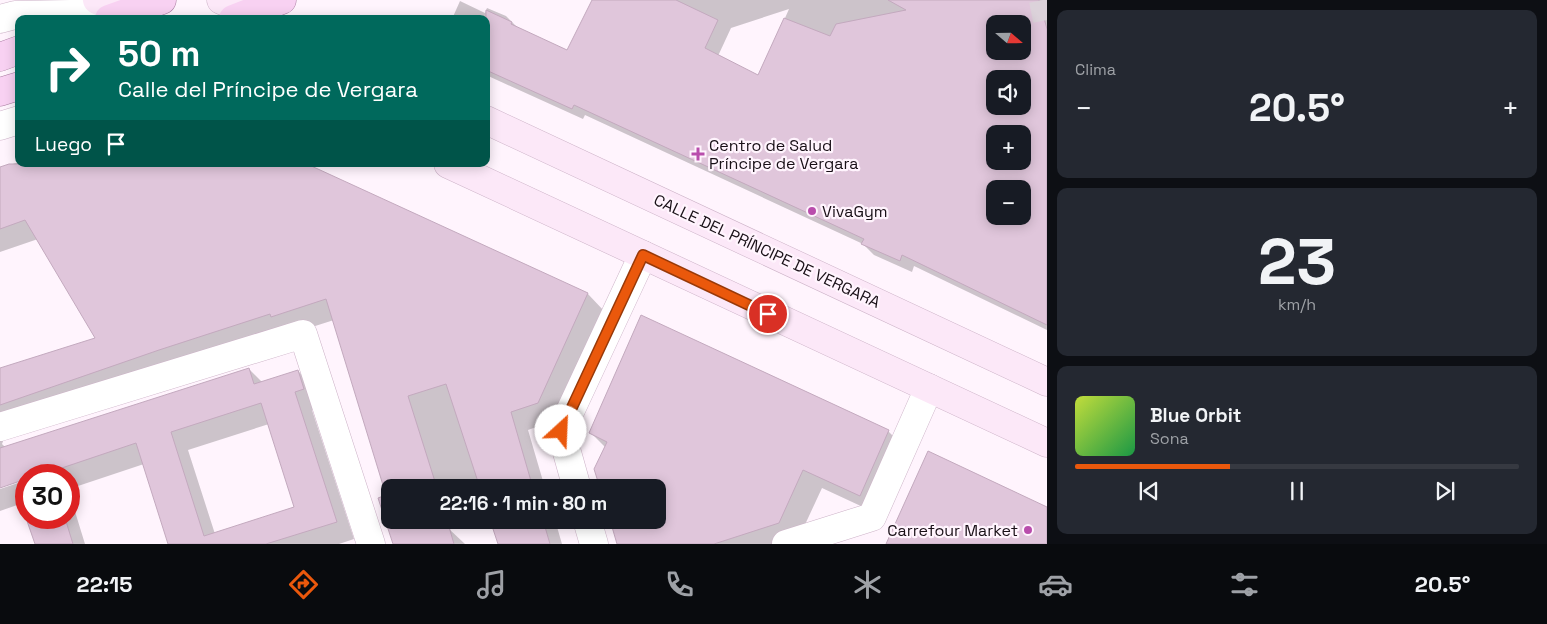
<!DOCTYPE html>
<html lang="es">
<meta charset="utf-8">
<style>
body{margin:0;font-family:"Space Grotesk",sans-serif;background:#242831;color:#f1f3f6;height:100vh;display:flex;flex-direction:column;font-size:19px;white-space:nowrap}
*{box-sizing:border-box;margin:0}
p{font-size:16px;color:#9ea1a6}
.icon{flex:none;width:28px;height:28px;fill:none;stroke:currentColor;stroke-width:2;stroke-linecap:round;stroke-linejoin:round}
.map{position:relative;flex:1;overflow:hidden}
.details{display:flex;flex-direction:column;gap:10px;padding:10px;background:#0d0f14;width:500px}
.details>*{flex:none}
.hud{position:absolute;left:15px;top:15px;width:475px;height:152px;border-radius:10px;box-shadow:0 2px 12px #0003;background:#00695c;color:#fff;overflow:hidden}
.needle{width:32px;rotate:110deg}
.fabs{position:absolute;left:986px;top:15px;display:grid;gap:10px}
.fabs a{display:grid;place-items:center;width:45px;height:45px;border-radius:10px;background:#171b24;box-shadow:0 2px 12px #0003;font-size:25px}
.speed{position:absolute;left:15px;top:464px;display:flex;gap:10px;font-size:25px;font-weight:700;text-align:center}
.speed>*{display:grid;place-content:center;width:65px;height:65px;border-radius:50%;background:#171b24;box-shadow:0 2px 12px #0003;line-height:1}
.speed .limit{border:8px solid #d22;background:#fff;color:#111}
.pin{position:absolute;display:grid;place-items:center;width:42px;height:42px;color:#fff;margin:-21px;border:2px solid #fff;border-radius:50%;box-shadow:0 1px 5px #0007}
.me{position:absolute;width:55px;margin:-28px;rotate:25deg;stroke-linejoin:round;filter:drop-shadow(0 0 4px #0008)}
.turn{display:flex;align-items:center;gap:18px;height:105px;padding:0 20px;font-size:22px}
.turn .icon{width:65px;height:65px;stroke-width:2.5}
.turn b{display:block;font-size:35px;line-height:42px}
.then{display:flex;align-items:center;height:48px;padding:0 20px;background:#0003;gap:10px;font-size:19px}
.big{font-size:38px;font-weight:700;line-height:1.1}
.details .card{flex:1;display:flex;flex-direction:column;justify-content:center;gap:8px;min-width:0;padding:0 18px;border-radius:10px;background:#242831}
.details .dial{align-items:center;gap:0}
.dial b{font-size:65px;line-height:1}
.song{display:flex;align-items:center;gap:15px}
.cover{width:60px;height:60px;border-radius:8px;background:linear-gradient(135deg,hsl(70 70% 55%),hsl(140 70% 35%))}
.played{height:5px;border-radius:2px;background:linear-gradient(90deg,#ea580c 35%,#363941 35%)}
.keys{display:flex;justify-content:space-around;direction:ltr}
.heat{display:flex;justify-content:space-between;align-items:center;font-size:28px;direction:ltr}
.trip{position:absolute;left:381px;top:479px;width:285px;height:50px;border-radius:10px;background:#171b24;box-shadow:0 2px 12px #0003;font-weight:700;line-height:50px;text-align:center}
.dock{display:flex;height:80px;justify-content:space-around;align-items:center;background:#090b0e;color:#9ea1a6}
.dock .icon{width:35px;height:35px}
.dock .on{color:#ea580c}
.dock b{font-size:22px;color:#f1f3f6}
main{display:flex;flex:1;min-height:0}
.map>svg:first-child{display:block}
.shadow{fill:#0003;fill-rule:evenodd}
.building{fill:#e0c6db;stroke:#c3a9be;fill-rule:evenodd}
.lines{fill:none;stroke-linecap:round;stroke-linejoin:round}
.highway-tunnel{stroke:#dcd2da;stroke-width:28;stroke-dasharray:28 14;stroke-linecap:butt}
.street-casing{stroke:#cdb3c8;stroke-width:29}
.secondary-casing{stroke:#cdb3c8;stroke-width:29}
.primary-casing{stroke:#a77a9f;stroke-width:29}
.street{stroke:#fff;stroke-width:28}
.secondary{stroke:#fce8f8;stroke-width:28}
.primary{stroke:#f8d1f2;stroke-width:28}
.route-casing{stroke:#983908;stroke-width:12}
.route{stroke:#ea580c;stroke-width:9}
.poi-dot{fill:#b94dac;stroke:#fff4fd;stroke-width:2}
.labels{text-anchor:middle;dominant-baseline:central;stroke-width:4.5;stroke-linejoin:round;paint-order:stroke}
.poi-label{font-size:16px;fill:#180f16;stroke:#fff4fd;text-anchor:start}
.street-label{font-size:16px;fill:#180f16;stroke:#fff4fd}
</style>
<main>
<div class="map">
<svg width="1047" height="544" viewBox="0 0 1047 544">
<rect width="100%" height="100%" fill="#fff4fd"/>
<g class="shadow">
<path d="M 593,0 L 1047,0 L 1047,330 L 914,266 L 912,272 L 874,255 L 863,244 L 585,115 L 583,119 L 486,75 L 486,19 L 452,19 L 460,1 L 485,13 L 487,8 L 506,16 L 518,28 L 568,52 ZM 789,9 L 759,77 L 718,56 L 731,28 ZM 995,24 L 1022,24 L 1022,51 L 995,51 ZM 995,79 L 1022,79 L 1022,106 L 995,106 ZM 995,134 L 1022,134 L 1022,161 L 995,161 ZM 995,189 L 1022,189 L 1022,216 L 995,216 Z"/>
<path d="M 19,162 L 19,164 L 177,164 L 183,168 L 185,164 L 303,164 L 588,294 L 605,312 L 555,420 L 528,430 L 545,488 L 390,488 L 390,505 L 334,320 L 290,334 L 6,434 L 2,444 L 6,448 L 249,369 L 262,382 L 298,371 L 316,389 L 321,407 L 312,410 L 354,539 L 339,544 L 170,544 L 144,464 L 69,489 L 69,475 L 26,475 L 26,513 L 23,503 L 0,511 L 0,489 L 21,482 L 20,480 L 0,486 L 0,370 L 97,339 L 38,239 L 0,252 L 0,168 ZM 269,424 L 295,508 L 215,534 L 188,450 Z"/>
<polygon points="888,431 906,449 878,514 822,488 796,544 619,544 611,520 658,520 658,488 606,448 590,432"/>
<polygon points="69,492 85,544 36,544 28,518 69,518"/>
<polygon points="484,520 555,520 562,544 499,544 494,528 493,529"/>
<polygon points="448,528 465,544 401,544"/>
</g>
<g class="building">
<path d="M 592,0 L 676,0 L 718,20 L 705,48 L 758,75 L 784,18 L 830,36 L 836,24 L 906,10 L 888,0 L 1039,0 L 1047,29 L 1047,325 L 902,255 L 900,261 L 861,244 L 864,239 L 574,105 L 572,109 L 486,70 L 486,10 L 512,22 L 511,24 L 567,50 ZM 995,24 L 1022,24 L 1022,51 L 995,51 ZM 995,79 L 1022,79 L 1022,106 L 995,106 ZM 995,134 L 1022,134 L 1022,161 L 995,161 ZM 995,189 L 1022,189 L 1022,216 L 995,216 Z"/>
<polygon points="9,164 307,164 588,293 538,403 511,412 533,488 480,488 446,384 408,396 437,488 390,488 390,520 447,520 454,544 393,544 378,498 386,495 326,299 271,317 270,314 159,350 0,405 0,368 95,338 25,220 0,229 0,167"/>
<polygon points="641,315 889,430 860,496 803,470 779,523 714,544 617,544 610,520 658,520 658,488 600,488 594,469 607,442 589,433"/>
<path d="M 249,368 L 254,384 L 298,370 L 304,389 L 295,392 L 337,522 L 266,544 L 168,544 L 136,443 L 41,475 L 26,475 L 26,479 L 0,488 L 0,448 ZM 261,403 L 294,507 L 204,536 L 171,432 Z"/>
<polygon points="928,451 1047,507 1047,544 886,544"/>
<polygon points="26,518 65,518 73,544 35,544"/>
<polygon points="490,520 543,520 550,544 498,544"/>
</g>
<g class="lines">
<polyline class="highway-tunnel" points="1043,0 1047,20"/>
<g class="street-casing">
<g id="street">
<polyline points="0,19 15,15 125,13"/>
<polyline points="0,126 19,120"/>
<polyline points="0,427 303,334 371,544"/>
<polyline points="577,488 561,431 643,255"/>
<polyline points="587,520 594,544"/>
<polyline points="786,544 872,517 929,388"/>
</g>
</g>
<g class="secondary-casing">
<g id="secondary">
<polyline points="97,0 138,19"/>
<polyline points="221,0 263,19"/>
<polyline points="486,120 1047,382"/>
<polyline points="448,164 1047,443"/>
</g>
</g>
<g class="primary-casing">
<g id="primary">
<polyline points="109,19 162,0"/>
<polyline points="233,19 282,0"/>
<polyline points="0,57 19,50"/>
<polyline points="0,92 19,86"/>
</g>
</g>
<use href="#street" class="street"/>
<use href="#secondary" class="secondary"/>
<use href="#primary" class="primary"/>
</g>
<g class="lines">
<g class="route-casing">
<polyline id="route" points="561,431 643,255 768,314"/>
</g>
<use href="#route" class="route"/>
</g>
<g class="poi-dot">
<path d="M695.5 146.5h5v5h5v5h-5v5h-5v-5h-5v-5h5z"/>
<circle cx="812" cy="211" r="5"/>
<circle cx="1028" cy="530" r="5"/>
</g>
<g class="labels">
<g class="poi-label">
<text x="709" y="145">Centro de Salud<tspan x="709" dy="18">Príncipe de Vergara</tspan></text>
<text x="822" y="211">VivaGym</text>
<text x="1018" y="530" text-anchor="end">Carrefour Market</text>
</g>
<g class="street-label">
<text transform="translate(767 251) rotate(25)">CALLE DEL PRÍNCIPE DE VERGARA</text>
</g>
</g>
</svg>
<div class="fabs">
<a><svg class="needle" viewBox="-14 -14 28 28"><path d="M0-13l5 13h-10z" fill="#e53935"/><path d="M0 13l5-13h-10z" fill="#9ea1a6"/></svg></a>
<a><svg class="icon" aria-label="sound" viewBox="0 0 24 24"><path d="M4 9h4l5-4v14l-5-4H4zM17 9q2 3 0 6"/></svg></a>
<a>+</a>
<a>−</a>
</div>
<div class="speed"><div class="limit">30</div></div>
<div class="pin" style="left:768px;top:314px;background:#d93025"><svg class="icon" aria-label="arrive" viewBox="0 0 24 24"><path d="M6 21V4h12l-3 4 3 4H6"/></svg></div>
<svg class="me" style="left:561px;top:431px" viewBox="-20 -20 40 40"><circle r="19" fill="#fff"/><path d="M0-13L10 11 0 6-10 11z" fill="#ea580c"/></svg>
<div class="trip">22:16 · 1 min · 80 m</div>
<div class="hud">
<div class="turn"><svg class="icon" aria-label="right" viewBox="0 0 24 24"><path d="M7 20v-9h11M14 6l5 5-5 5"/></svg><div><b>50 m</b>Calle del Príncipe de Vergara</div></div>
<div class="then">Luego<svg class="icon" aria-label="arrive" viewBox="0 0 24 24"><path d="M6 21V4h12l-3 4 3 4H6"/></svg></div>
</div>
</div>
<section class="details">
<div class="card"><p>Clima</p>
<div class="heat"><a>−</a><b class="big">20.5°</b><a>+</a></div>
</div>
<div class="card dial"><b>23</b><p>km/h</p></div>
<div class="card">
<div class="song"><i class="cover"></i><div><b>Blue Orbit</b><p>Sona</p></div></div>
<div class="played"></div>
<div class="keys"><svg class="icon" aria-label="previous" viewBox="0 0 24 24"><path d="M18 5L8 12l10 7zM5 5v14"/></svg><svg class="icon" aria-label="pause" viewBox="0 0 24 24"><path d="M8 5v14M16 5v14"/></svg><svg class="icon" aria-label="next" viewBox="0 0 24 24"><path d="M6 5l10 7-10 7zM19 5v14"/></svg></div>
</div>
</section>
</main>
<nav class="dock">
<b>22:15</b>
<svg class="icon on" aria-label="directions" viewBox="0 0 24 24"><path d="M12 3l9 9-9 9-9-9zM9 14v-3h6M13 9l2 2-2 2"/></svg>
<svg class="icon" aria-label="music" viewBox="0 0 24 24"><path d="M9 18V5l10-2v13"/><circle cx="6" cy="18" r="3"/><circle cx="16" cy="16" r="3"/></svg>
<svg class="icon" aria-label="phone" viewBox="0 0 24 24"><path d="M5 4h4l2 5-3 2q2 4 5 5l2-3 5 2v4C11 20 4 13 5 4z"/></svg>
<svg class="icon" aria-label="climate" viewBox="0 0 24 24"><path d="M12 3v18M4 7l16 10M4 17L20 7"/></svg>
<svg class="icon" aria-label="car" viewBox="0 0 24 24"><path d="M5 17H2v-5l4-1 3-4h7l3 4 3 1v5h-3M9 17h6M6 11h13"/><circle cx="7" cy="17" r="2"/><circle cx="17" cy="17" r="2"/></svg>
<svg class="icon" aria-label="filters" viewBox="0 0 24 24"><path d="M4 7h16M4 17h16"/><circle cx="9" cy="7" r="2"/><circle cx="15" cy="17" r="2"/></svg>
<b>20.5°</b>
</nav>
